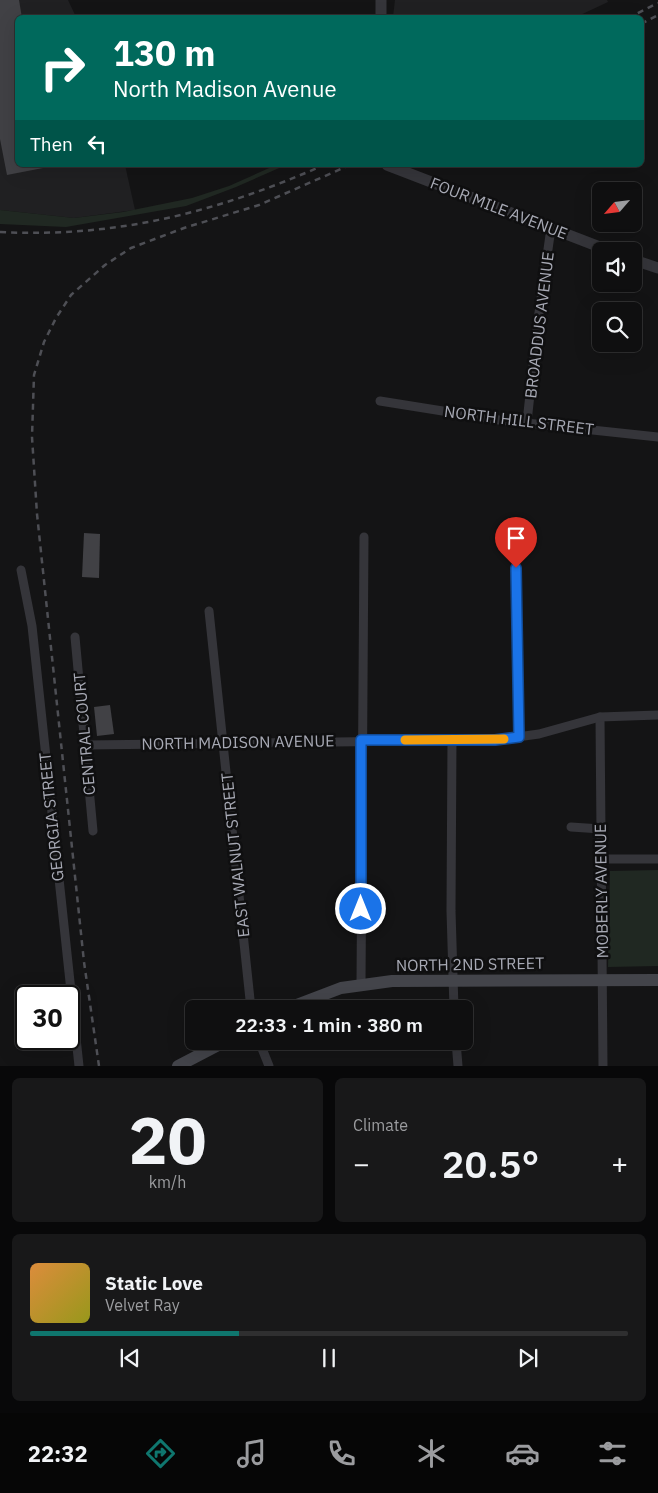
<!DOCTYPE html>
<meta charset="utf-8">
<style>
body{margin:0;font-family:"IBM Plex Sans",sans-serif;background:#181819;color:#f1f3f6;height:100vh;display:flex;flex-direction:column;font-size:19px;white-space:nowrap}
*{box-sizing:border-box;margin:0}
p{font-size:16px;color:#9b9c9f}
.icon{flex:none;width:28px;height:28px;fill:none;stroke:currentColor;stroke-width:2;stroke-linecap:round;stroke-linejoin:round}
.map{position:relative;height:1066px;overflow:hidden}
.panel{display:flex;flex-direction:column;gap:12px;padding:12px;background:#080809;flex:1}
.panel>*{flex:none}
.guide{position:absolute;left:15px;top:15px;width:629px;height:152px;border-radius:8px;box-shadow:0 5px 20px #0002,0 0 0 1px #2f2f30;background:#00695c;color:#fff;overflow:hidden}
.needle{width:32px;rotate:242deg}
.buttons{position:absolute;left:592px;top:182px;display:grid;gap:10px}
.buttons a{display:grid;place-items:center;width:50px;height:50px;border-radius:8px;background:#0f0f10;box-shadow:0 5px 20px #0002,0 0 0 1px #2f2f30;font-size:25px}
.speed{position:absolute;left:15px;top:985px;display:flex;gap:10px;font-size:25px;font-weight:700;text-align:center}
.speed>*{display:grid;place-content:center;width:65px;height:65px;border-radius:50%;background:#0f0f10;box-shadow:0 5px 20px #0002,0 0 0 1px #2f2f30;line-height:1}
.speed .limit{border:2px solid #111;border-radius:8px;background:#fff;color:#111}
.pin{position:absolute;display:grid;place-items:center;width:42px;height:42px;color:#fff;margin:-51px -21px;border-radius:50% 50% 50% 0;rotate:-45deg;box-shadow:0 0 5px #0007}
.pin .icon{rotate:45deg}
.me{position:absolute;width:55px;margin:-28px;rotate:0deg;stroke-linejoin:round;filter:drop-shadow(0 0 4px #0008)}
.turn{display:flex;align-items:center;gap:18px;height:105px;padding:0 15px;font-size:22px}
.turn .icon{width:65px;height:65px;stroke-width:2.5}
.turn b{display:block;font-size:35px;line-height:42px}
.then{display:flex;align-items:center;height:48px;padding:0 15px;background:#0003;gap:10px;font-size:19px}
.big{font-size:38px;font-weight:600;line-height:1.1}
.panel .card{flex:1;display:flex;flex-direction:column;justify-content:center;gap:8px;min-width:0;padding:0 18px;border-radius:8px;background:#181819}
.panel .dial{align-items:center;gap:0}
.dial b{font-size:65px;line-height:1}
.song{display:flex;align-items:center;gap:15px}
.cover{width:60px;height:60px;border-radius:8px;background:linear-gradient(135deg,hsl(30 70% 55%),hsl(60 70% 35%))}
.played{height:5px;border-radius:2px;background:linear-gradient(90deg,#0f766e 35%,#2f2f30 35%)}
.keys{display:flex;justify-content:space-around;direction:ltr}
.heat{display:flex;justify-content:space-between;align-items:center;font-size:28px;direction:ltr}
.panel .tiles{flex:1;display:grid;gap:12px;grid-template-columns:1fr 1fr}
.card:last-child{grid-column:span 2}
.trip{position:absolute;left:185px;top:1000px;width:288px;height:50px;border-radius:8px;background:#0f0f10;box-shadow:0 5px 20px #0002,0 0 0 1px #2f2f30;font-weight:600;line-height:50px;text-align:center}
.dock{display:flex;height:80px;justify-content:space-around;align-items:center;background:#060606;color:#9b9c9f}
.dock .icon{width:35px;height:35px}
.dock .current{color:#0f766e}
.dock b{font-size:22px;color:#f1f3f6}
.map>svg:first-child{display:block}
.built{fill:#202022}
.green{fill:#202822}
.building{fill:#414145}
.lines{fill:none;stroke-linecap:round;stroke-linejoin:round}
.minor{stroke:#35353a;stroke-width:9}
.tertiary{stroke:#35353a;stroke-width:11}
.secondary{stroke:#43444a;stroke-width:12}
.rail{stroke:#4e4f55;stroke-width:2.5;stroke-dasharray:6 5;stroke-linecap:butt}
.route-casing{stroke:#114b97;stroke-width:12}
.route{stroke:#1a73e8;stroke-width:9}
.slow{stroke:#f59e0b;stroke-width:9}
.labels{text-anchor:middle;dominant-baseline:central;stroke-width:5;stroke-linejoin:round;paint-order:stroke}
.street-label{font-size:16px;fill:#a7a9b4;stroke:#0f0f10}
</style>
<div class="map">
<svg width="658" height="1066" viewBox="0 0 658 1066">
<rect width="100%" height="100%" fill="#141415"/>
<g class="built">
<polygon points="0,0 68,0 76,17 18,18 18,165 125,165 135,210 74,218 0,210"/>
<polygon points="395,0 607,0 608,2 576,17 393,17"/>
</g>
<g class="green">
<polygon points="276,165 286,165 236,187 186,206 66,227 0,224 0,210 74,218 123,212 192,198 229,186"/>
<polygon points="658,870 658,966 608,967 610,871"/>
</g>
<g class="building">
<polygon points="0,0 19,0 22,18 18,18 18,165 43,165 43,168 7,175 0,139"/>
<polygon points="84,533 100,534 99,578 82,577"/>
<polygon points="110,705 114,734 97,736 94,707"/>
</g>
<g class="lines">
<g class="minor">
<polyline points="380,401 499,420 658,437"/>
<polyline points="527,422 538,320 551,228"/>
<polyline points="516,568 519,737"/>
<polyline points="21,570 32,626 79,1066"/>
<polyline points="209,611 251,1009"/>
<polyline points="75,637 93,831"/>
<polyline points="600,717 603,1066"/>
<polyline points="452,739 451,911 454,1009"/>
<polyline points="85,745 495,740 539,734 600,717 658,715"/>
<polyline points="571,827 601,829"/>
<polyline points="601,859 658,859"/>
<polyline points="361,984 364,537"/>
<polyline points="259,1041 269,1066"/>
<polyline points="456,1041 458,1066"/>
</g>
<g class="tertiary">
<polyline points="381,0 381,18"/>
<polyline points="387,165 610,251"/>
<polyline points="634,260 658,268"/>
</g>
<g class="secondary">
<polyline points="286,1009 341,988 392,981 658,980"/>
<polyline points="178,1066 226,1041"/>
</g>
<g class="rail">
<polyline points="628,18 658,3"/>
<polyline points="641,24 658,15"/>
<path d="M 0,232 C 117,238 217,212 324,165"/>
<polyline points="99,1066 84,962 37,514 32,437 34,375 44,342 56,318 71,295 105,265 131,248 184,228 259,205 350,165"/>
</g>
</g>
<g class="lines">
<g class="route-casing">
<polyline id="route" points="361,909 361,740 495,740 519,737 516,568"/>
</g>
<use href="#route" class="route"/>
<polyline class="slow" points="405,740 504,739"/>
</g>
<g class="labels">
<g class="street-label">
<text transform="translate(499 208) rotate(21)">FOUR MILE AVENUE</text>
<text transform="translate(539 325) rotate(-83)">BROADDUS AVENUE</text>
<text transform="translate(519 420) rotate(7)">NORTH HILL STREET</text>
<text transform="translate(84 734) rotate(-95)">CENTRAL COURT</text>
<text transform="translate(238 742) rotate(-1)">NORTH MADISON AVENUE</text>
<text transform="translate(51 817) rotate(-96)">GEORGIA STREET</text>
<text transform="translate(235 855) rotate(-96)">EAST WALNUT STREET</text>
<text transform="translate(601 891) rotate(-91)">MOBERLY AVENUE</text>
<text transform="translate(470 964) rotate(-1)">NORTH 2ND STREET</text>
</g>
</g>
</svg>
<div class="buttons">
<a><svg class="needle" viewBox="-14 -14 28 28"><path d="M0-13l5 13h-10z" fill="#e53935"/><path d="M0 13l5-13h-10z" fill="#9b9c9f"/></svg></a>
<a><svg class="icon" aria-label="sound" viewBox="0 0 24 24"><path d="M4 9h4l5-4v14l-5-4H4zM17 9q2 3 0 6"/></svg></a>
<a><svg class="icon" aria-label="search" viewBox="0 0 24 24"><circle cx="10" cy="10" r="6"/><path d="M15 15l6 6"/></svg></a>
</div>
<div class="speed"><div class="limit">30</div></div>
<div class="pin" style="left:516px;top:568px;background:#d93025"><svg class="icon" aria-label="arrive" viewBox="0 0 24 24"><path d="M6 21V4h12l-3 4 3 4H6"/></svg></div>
<svg class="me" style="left:361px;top:909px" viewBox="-20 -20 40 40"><circle r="17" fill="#1a73e8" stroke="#fff" stroke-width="3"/><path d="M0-11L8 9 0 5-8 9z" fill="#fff"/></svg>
<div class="trip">22:33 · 1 min · 380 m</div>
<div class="guide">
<div class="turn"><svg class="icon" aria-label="right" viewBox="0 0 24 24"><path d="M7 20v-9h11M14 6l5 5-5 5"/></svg><div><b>130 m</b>North Madison Avenue</div></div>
<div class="then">Then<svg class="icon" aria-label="left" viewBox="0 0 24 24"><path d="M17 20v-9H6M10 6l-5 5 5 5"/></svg></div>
</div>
</div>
<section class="panel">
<div class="tiles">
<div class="card dial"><b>20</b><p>km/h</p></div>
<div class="card"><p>Climate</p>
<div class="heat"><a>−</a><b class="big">20.5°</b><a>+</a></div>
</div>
<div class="card">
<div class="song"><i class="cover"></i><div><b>Static Love</b><p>Velvet Ray</p></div></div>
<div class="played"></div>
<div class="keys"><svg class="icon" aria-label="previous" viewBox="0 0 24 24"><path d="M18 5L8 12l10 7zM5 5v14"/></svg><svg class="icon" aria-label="pause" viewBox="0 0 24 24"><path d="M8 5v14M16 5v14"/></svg><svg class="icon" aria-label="next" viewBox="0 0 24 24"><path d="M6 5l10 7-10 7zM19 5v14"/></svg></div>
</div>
</div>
</section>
<nav class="dock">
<b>22:32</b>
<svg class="icon current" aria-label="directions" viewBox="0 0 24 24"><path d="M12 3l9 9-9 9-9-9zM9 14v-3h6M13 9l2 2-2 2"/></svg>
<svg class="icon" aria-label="music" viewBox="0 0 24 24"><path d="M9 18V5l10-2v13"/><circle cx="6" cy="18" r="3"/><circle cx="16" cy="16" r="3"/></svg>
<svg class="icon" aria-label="phone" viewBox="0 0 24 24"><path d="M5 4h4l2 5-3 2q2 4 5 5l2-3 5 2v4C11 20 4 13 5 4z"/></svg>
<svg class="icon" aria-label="climate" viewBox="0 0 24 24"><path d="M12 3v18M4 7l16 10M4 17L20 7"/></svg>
<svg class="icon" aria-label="car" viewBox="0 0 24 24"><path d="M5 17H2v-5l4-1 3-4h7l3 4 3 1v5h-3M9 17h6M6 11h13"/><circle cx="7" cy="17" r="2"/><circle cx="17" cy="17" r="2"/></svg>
<svg class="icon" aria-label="filters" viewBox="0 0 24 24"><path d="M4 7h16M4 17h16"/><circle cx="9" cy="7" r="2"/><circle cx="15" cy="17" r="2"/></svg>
</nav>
